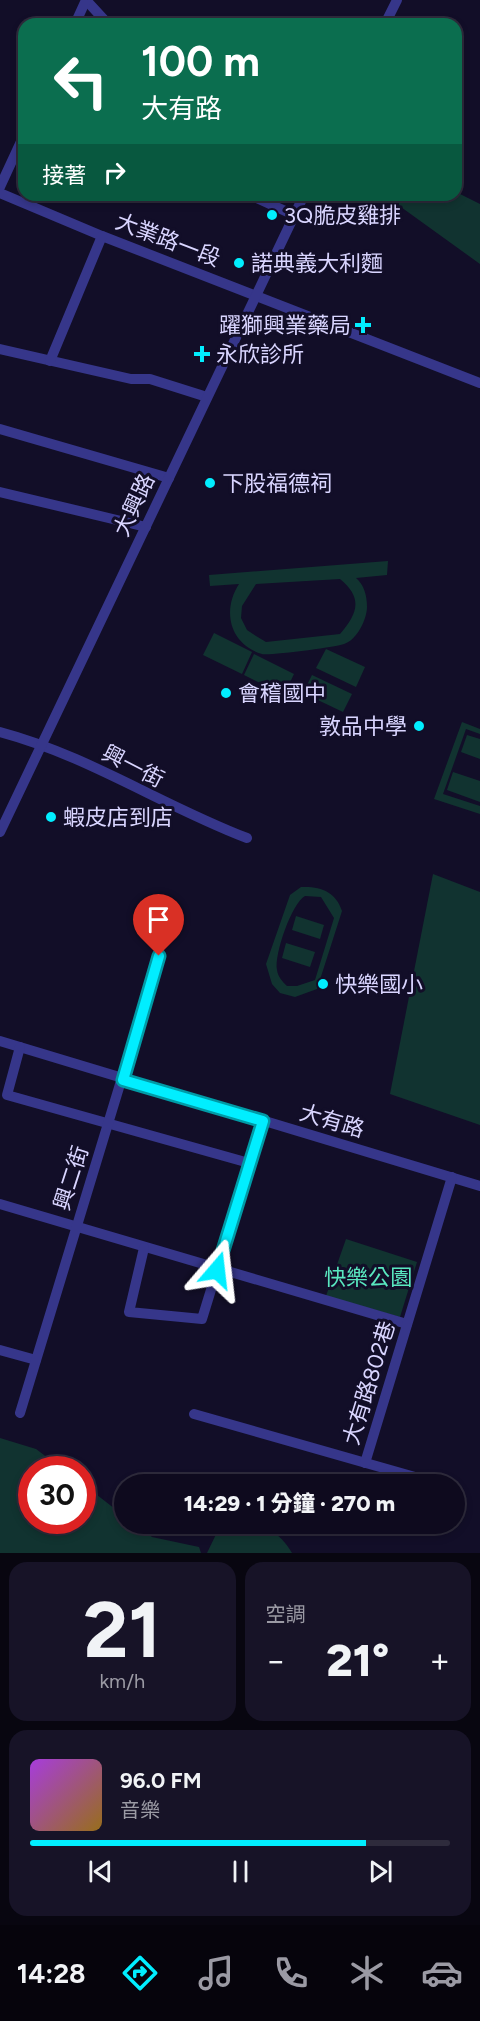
<!DOCTYPE html>
<html lang="zh-TW">
<meta charset="utf-8">
<style>
body{margin:0;font-family:Figtree,"Noto Sans TC",sans-serif;background:#171327;color:#f1f3f6;height:100vh;display:flex;flex-direction:column;font-size:22px;white-space:nowrap}
*{box-sizing:border-box;margin:0}
p{font-size:20px;color:#9b9aa4}
.icon{flex:none;width:33px;height:33px;fill:none;stroke:currentColor;stroke-width:2;stroke-linecap:round;stroke-linejoin:round}
.map{position:relative;height:1553px;overflow:hidden}
.drawer{display:flex;flex-direction:column;gap:9px;padding:9px;background:#080610;flex:1}
.drawer>*{flex:none}
.guide{position:absolute;left:18px;top:18px;width:444px;height:183px;border-radius:18px;box-shadow:0 3px 9px #0003,0 0 0 2px #2e2b3c;background:#0b6e4f;color:#fff;overflow:hidden}
.speed{position:absolute;left:18px;top:1456px;display:flex;gap:12px;font-size:30px;font-weight:700;text-align:center}
.speed>*{display:grid;place-content:center;width:78px;height:78px;border-radius:50%;background:#0e0a1e;box-shadow:0 3px 9px #0003,0 0 0 2px #2e2b3c;line-height:1}
.speed .limit{border:9px solid #d22;background:#fff;color:#111}
.pin{position:absolute;display:grid;place-items:center;width:51px;height:51px;color:#fff;margin:-62px -26px;border-radius:50% 50% 50% 0;rotate:-45deg;box-shadow:0 0 6px #0007}
.pin .icon{rotate:45deg}
.me{position:absolute;width:66px;margin:-33px;rotate:17deg;stroke-linejoin:round;filter:drop-shadow(0 0 4px #0008)}
.turn{display:flex;align-items:center;gap:21px;height:126px;padding:0 24px;font-size:27px}
.turn .icon{width:78px;height:78px;stroke-width:2.5}
.turn b{display:block;font-size:42px;line-height:51px}
.then{display:flex;align-items:center;height:57px;padding:0 24px;background:#0003;gap:12px;font-size:22px}
.big{font-size:45px;font-weight:800;line-height:1.1}
.drawer .tile{flex:1;display:flex;flex-direction:column;justify-content:center;gap:9px;min-width:0;padding:0 21px;border-radius:18px;background:#171327}
.drawer .dial{align-items:center;gap:0}
.dial b{font-size:78px;line-height:1}
.song{display:flex;align-items:center;gap:18px}
.cover{width:72px;height:72px;border-radius:9px;background:linear-gradient(135deg,hsl(280 70% 55%),hsl(40 70% 35%))}
.played{height:6px;border-radius:3px;background:linear-gradient(90deg,#01eeff 80%,#2e2b3c 80%)}
.keys{display:flex;justify-content:space-around;direction:ltr}
.heat{display:flex;justify-content:space-between;align-items:center;font-size:33px;direction:ltr}
.drawer .tiles{flex:1;display:grid;gap:9px;grid-template-columns:1fr 1fr}
.tile:last-child{grid-column:span 2}
.trip{position:absolute;left:114px;top:1474px;width:351px;height:60px;border-radius:30px;background:#0e0a1e;box-shadow:0 3px 9px #0003,0 0 0 2px #2e2b3c;font-weight:800;line-height:60px;text-align:center}
.tab-bar{display:flex;height:96px;justify-content:space-around;align-items:center;background:#06040c;color:#9b9aa4}
.tab-bar .icon{width:42px;height:42px}
.tab-bar .active{color:#01eeff}
.tab-bar b{font-size:27px;color:#f1f3f6}
.map>svg:first-child{display:block}
.green{fill:#113330;fill-rule:evenodd}
.lines{fill:none;stroke-linecap:round;stroke-linejoin:round}
.minor{stroke:#36368a;stroke-width:10}
.route-casing{stroke:#019ba6;stroke-width:15}
.route{stroke:#01eeff;stroke-width:10}
.poi-dot{fill:#01eeff;stroke:#120e28;stroke-width:2}
.labels{text-anchor:middle;dominant-baseline:central;stroke-width:6;stroke-linejoin:round;paint-order:stroke}
.poi-label{font-size:22px;fill:#d9d5ff;stroke:#120e28;text-anchor:start}
.street-label{font-size:22px;fill:#d9d5ff;stroke:#120e28}
.park-label{font-size:22px;fill:#59e7bf;stroke:#120e28}
</style>
<div class="map">
<svg width="480" height="1553" viewBox="0 0 480 1553">
<rect width="100%" height="100%" fill="#120e28"/>
<g class="green">
<polygon points="456,192 480,204 480,264 394,202 398,195 456,195"/>
<path d="M 388,561 L 387,575 L 356,578 C 364,585 367,595 367,607 C 367,619 357,640 344,644 C 337,647 268,656 262,654 C 229,644 222,610 239,584 L 210,586 L 209,575 ZM 340,579 C 363,598 358,613 340,634 L 266,642 L 256,636 L 247,630 L 241,618 L 242,606 L 256,584 Z"/>
<polygon points="214,633 252,652 242,674 203,655"/>
<polygon points="326,649 365,667 356,687 316,668"/>
<polygon points="254,654 294,674 284,695 244,675"/>
<polygon points="312,675 352,694 343,712 303,693"/>
<polygon points="462,722 480,729 480,734 466,729 443,794 480,806 480,814 434,799"/>
<polygon points="467,735 480,739 480,759 461,752"/>
<polygon points="453,772 480,781 480,802 447,790"/>
<polygon points="433,874 480,892 480,1125 390,1094"/>
<path d="M 301,887 C 321,886 336,892 342,911 L 317,989 L 295,997 L 280,993 L 272,984 L 266,964 L 290,895 ZM 305,896 L 321,897 L 334,918 L 315,980 L 297,986 L 287,986 C 282,981 278,977 277,970 C 274,954 292,903 305,896 Z"/>
<polygon points="296,916 324,925 320,939 292,930"/>
<polygon points="286,943 315,952 310,967 282,958"/>
<polygon points="346,1239 417,1262 400,1317 326,1296"/>
<polygon points="0,1438 36,1449 64,1470 32,1470 32,1521 82,1521 83,1484 124,1516 124,1524 135,1524 152,1537 199,1547 201,1553 0,1553"/>
<path d="M 221,1524 C 252,1524 275,1523 292,1553 L 207,1553 Z"/>
</g>
<g class="lines">
<g class="minor">
<polyline points="86,0 108,24"/>
<polyline points="75,24 86,0"/>
<polyline points="385,24 397,0"/>
<polyline points="0,187 24,135"/>
<polyline points="0,193 102,236 480,383"/>
<polyline points="250,195 294,215"/>
<polyline points="0,349 131,379 150,379 207,397"/>
<polyline points="50,361 102,236"/>
<polyline points="0,429 169,478"/>
<polyline points="0,492 146,527"/>
<path d="M 0,732 C 87,755 163,806 247,838"/>
<polyline points="0,832 304,195"/>
<polyline points="0,1041 480,1186"/>
<polyline points="20,1047 7,1095 249,1163"/>
<polyline points="0,1204 407,1324"/>
<polyline points="144,1248 129,1312 202,1319 263,1121"/>
<polyline points="0,1350 36,1360"/>
<polyline points="20,1413 159,956"/>
<polyline points="194,1414 415,1477"/>
<polyline points="365,1463 452,1177"/>
</g>
</g>
<g class="lines">
<g class="route-casing">
<polyline id="route" points="159,956 123,1080 263,1121 217,1270"/>
</g>
<use href="#route" class="route"/>
</g>
<g class="poi-dot">
<circle cx="272" cy="215" r="6"/>
<circle cx="239" cy="263" r="6"/>
<path d="M360 316h6v6h6v6h-6v6h-6v-6h-6v-6h6z"/>
<path d="M199 345h6v6h6v6h-6v6h-6v-6h-6v-6h6z"/>
<circle cx="210" cy="483" r="6"/>
<circle cx="226" cy="693" r="6"/>
<circle cx="419" cy="726" r="6"/>
<circle cx="51" cy="817" r="6"/>
<circle cx="323" cy="984" r="6"/>
</g>
<g class="labels">
<g class="poi-label">
<text x="284" y="215">3Q脆皮雞排</text>
<text x="251" y="263">諾典義大利麵</text>
<text x="351" y="325" text-anchor="end">躍獅興業藥局</text>
<text x="216" y="354">永欣診所</text>
<text x="222" y="483">下股福德祠</text>
<text x="238" y="693">會稽國中</text>
<text x="407" y="726" text-anchor="end">敦品中學</text>
<text x="63" y="817">蝦皮店到店</text>
<text x="335" y="984">快樂國小</text>
</g>
<g class="street-label">
<text transform="translate(168 240) rotate(21)">大業路一段</text>
<text transform="translate(134 505) rotate(-65)">大興路</text>
<text transform="translate(133 766) rotate(27)">興一街</text>
<text transform="translate(332 1121) rotate(16)">大有路</text>
<text transform="translate(71 1178) rotate(-72)">興二街</text>
<text transform="translate(369 1383) rotate(-73)">大有路802巷</text>
</g>
<g class="park-label">
<text x="368" y="1277">快樂公園</text>
</g>
</g>
</svg>
<div class="speed"><div class="limit">30</div></div>
<div class="pin" style="left:159px;top:956px;background:#d93025"><svg class="icon" aria-label="arrive" viewBox="0 0 24 24"><path d="M6 21V4h12l-3 4 3 4H6"/></svg></div>
<svg class="me" style="left:217px;top:1270px" viewBox="-20 -20 40 40"><path d="M0-17L14 15 0 8-14 15z" fill="#01eeff" stroke="#fff" stroke-width="4"/></svg>
<div class="trip">14:29 · 1 分鐘 · 270 m</div>
<div class="guide">
<div class="turn"><svg class="icon" aria-label="left" viewBox="0 0 24 24"><path d="M17 20v-9H6M10 6l-5 5 5 5"/></svg><div><b>100 m</b>大有路</div></div>
<div class="then">接著<svg class="icon" aria-label="right" viewBox="0 0 24 24"><path d="M7 20v-9h11M14 6l5 5-5 5"/></svg></div>
</div>
</div>
<section class="drawer">
<div class="tiles">
<div class="tile dial"><b>21</b><p>km/h</p></div>
<div class="tile"><p>空調</p>
<div class="heat"><a>−</a><b class="big">21°</b><a>+</a></div>
</div>
<div class="tile">
<div class="song"><i class="cover"></i><div><b>96.0 FM</b><p>音樂</p></div></div>
<div class="played"></div>
<div class="keys"><svg class="icon" aria-label="previous" viewBox="0 0 24 24"><path d="M18 5L8 12l10 7zM5 5v14"/></svg><svg class="icon" aria-label="pause" viewBox="0 0 24 24"><path d="M8 5v14M16 5v14"/></svg><svg class="icon" aria-label="next" viewBox="0 0 24 24"><path d="M6 5l10 7-10 7zM19 5v14"/></svg></div>
</div>
</div>
</section>
<nav class="tab-bar">
<b>14:28</b>
<svg class="icon active" aria-label="directions" viewBox="0 0 24 24"><path d="M12 3l9 9-9 9-9-9zM9 14v-3h6M13 9l2 2-2 2"/></svg>
<svg class="icon" aria-label="music" viewBox="0 0 24 24"><path d="M9 18V5l10-2v13"/><circle cx="6" cy="18" r="3"/><circle cx="16" cy="16" r="3"/></svg>
<svg class="icon" aria-label="phone" viewBox="0 0 24 24"><path d="M5 4h4l2 5-3 2q2 4 5 5l2-3 5 2v4C11 20 4 13 5 4z"/></svg>
<svg class="icon" aria-label="climate" viewBox="0 0 24 24"><path d="M12 3v18M4 7l16 10M4 17L20 7"/></svg>
<svg class="icon" aria-label="car" viewBox="0 0 24 24"><path d="M5 17H2v-5l4-1 3-4h7l3 4 3 1v5h-3M9 17h6M6 11h13"/><circle cx="7" cy="17" r="2"/><circle cx="17" cy="17" r="2"/></svg>
</nav>
